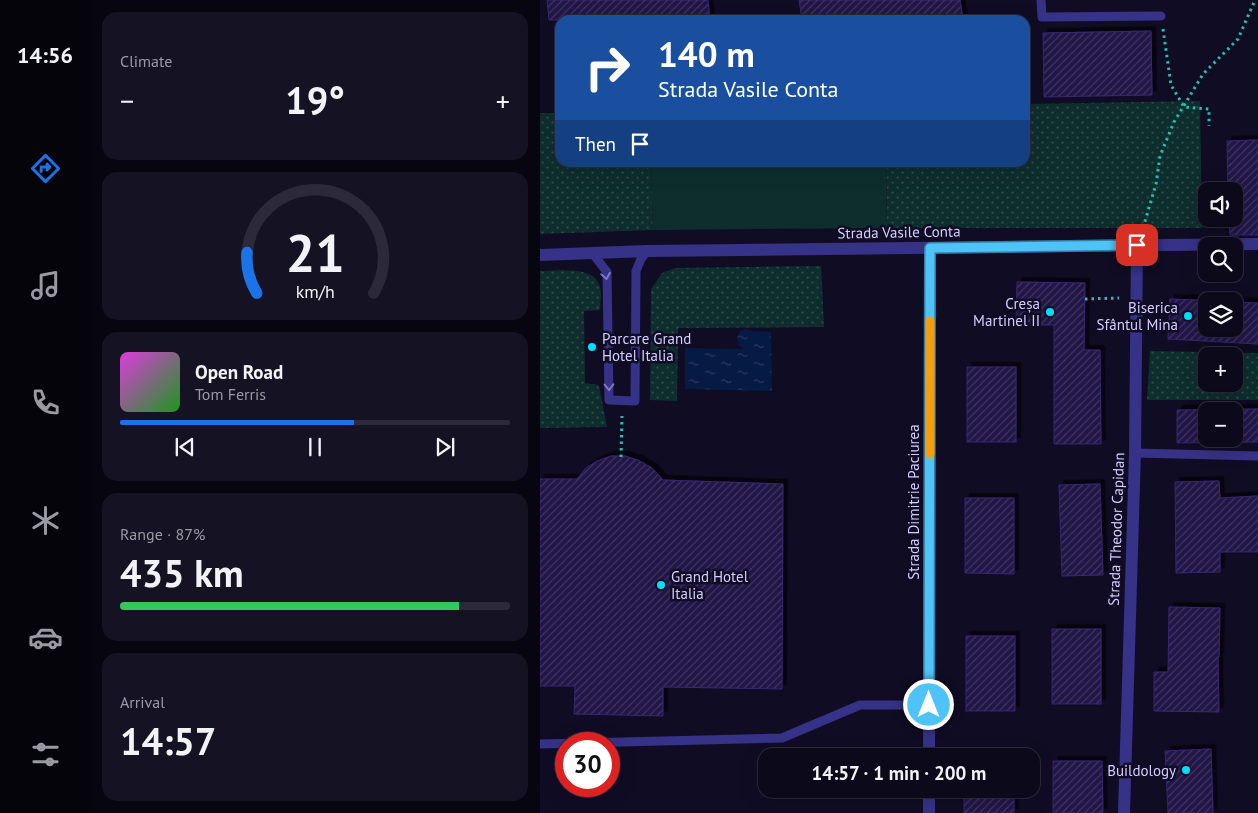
<!DOCTYPE html>
<meta charset="utf-8">
<style>
body{margin:0;font-family:"PT Sans",sans-serif;background:#151224;color:#f1f3f6;height:100vh;display:flex;flex-direction:column;font-size:19px;white-space:nowrap}
*{box-sizing:border-box;margin:0}
p{font-size:16px;color:#9a9aa3}
.icon{flex:none;width:28px;height:28px;fill:none;stroke:currentColor;stroke-width:2;stroke-linecap:round;stroke-linejoin:round}
.map{position:relative;flex:1;overflow:hidden}
.side{display:flex;flex-direction:column;gap:12px;padding:12px;background:#07050f;width:450px}
.side>*{flex:none}
.banner{position:absolute;left:15px;top:15px;width:475px;height:152px;border-radius:15px;box-shadow:0 5px 20px #0002,0 0 0 1px #2c2a3a;background:#1a4fa0;color:#fff;overflow:hidden}
.tools{position:absolute;left:658px;top:182px;display:grid;gap:10px}
.tools a{display:grid;place-items:center;width:45px;height:45px;border-radius:10px;background:#0c091b;box-shadow:0 5px 20px #0002,0 0 0 1px #2c2a3a;font-size:25px}
.speed{position:absolute;left:15px;top:732px;display:flex;gap:10px;font-size:25px;font-weight:700;text-align:center}
.speed>*{display:grid;place-content:center;width:65px;height:65px;border-radius:50%;background:#0c091b;box-shadow:0 5px 20px #0002,0 0 0 1px #2c2a3a;line-height:1}
.speed .limit{border:8px solid #d22;background:#fff;color:#111}
.pin{position:absolute;display:grid;place-items:center;width:42px;height:42px;color:#fff;margin:-21px;border-radius:10px;box-shadow:0 2px 8px #0006}
.me{position:absolute;width:55px;margin:-28px;rotate:0deg;stroke-linejoin:round;filter:drop-shadow(0 0 4px #0008)}
.turn{display:flex;align-items:center;gap:18px;height:105px;padding:0 20px;font-size:22px}
.turn .icon{width:65px;height:65px;stroke-width:2.5}
.turn b{display:block;font-size:35px;line-height:42px}
.then{display:flex;align-items:center;height:48px;padding:0 20px;background:#0003;gap:10px;font-size:19px}
.big{font-size:38px;font-weight:700;line-height:1.1}
.side .card{flex:1;display:flex;flex-direction:column;justify-content:center;gap:8px;min-width:0;padding:0 18px;border-radius:15px;background:#151224}
.side .dial{align-items:center;gap:0}
.dial svg{height:130px;overflow:visible;fill:none;stroke:#2c2a3a;stroke-width:7;stroke-linecap:round;text-anchor:middle}
.dial text{fill:#f1f3f6;stroke:none}
.song{display:flex;align-items:center;gap:15px}
.cover{width:60px;height:60px;border-radius:8px;background:linear-gradient(135deg,hsl(300 70% 55%),hsl(120 70% 35%))}
.played{height:5px;border-radius:2px;background:linear-gradient(90deg,#1a73e8 60%,#2c2a3a 60%)}
.keys{display:flex;justify-content:space-around;direction:ltr}
.heat{display:flex;justify-content:space-between;align-items:center;font-size:28px;direction:ltr}
.charge{height:8px;border-radius:4px;background:linear-gradient(90deg,#34c759 87%,#2c2a3a 0)}
.trip{position:absolute;left:218px;top:748px;width:282px;height:50px;border-radius:15px;background:#0c091b;box-shadow:0 5px 20px #0002,0 0 0 1px #2c2a3a;font-weight:700;line-height:50px;text-align:center}
main{display:flex;flex:1;min-height:0}
.dock{display:flex;flex-direction:column;width:90px;justify-content:space-around;align-items:center;background:#05040b;color:#9a9aa3}
.dock .icon{width:35px;height:35px}
.dock .on{color:#1a73e8}
.dock b{font-size:22px;color:#f1f3f6}
.map>svg:first-child{display:block}
.grass{fill:url(#grass-dots);fill-rule:evenodd}
.pitch{fill:#0e2e2d}
.water{fill:url(#water-ripples)}
.building{fill:url(#building-hatch);stroke:#362674;fill-rule:evenodd;filter:url(#shadow)}
.lines{fill:none;stroke-linecap:round;stroke-linejoin:round}
.path{stroke:#23beb6;stroke-width:3;stroke-dasharray:2.5 4;stroke-linecap:butt}
.service{stroke:#363287;stroke-width:9}
.minor{stroke:#363287;stroke-width:12}
.oneway{stroke:#7d78bd}
.route-casing{stroke:#337fa1;stroke-width:12}
.route{stroke:#4fc3f7;stroke-width:9}
.slow{stroke:#f59e0b;stroke-width:9}
.poi-dot{fill:#00dff9;stroke:#100c24;stroke-width:2}
.labels{text-anchor:middle;dominant-baseline:central;stroke-width:5;stroke-linejoin:round;paint-order:stroke}
.street-label{font-size:15px;fill:#d4ceff;stroke:#100c24}
.poi-label{font-size:15px;fill:#d4ceff;stroke:#100c24;text-anchor:end}
</style>
<main>
<nav class="dock">
<b>14:56</b>
<svg class="icon on" aria-label="directions" viewBox="0 0 24 24"><path d="M12 3l9 9-9 9-9-9zM9 14v-3h6M13 9l2 2-2 2"/></svg>
<svg class="icon" aria-label="music" viewBox="0 0 24 24"><path d="M9 18V5l10-2v13"/><circle cx="6" cy="18" r="3"/><circle cx="16" cy="16" r="3"/></svg>
<svg class="icon" aria-label="phone" viewBox="0 0 24 24"><path d="M5 4h4l2 5-3 2q2 4 5 5l2-3 5 2v4C11 20 4 13 5 4z"/></svg>
<svg class="icon" aria-label="climate" viewBox="0 0 24 24"><path d="M12 3v18M4 7l16 10M4 17L20 7"/></svg>
<svg class="icon" aria-label="car" viewBox="0 0 24 24"><path d="M5 17H2v-5l4-1 3-4h7l3 4 3 1v5h-3M9 17h6M6 11h13"/><circle cx="7" cy="17" r="2"/><circle cx="17" cy="17" r="2"/></svg>
<svg class="icon" aria-label="filters" viewBox="0 0 24 24"><path d="M4 7h16M4 17h16"/><circle cx="9" cy="7" r="2"/><circle cx="15" cy="17" r="2"/></svg>
</nav>
<section class="side">
<div class="card"><p>Climate</p>
<div class="heat"><a>−</a><b class="big">19°</b><a>+</a></div>
</div>
<div class="card dial"><svg viewBox="0 0 100 80">
<path d="M14 69A42 42 0 1 1 86 69"/>
<path d="M14 69A42 42 0 0 1 8 44" stroke="#1a73e8"/>
<text x="50" y="56" font-size="32" font-weight="700">21</text>
<text x="50" y="72" font-size="11">km/h</text>
</svg></div>
<div class="card">
<div class="song"><i class="cover"></i><div><b>Open Road</b><p>Tom Ferris</p></div></div>
<div class="played"></div>
<div class="keys"><svg class="icon" aria-label="previous" viewBox="0 0 24 24"><path d="M18 5L8 12l10 7zM5 5v14"/></svg><svg class="icon" aria-label="pause" viewBox="0 0 24 24"><path d="M8 5v14M16 5v14"/></svg><svg class="icon" aria-label="next" viewBox="0 0 24 24"><path d="M6 5l10 7-10 7zM19 5v14"/></svg></div>
</div>
<div class="card"><p>Range · 87%</p><b class="big">435 km</b><div class="charge"></div></div>
<div class="card"><p>Arrival</p><b class="big">14:57</b></div>
</section>
<div class="map">
<svg width="718" height="813" viewBox="0 0 718 813">
<defs>
<pattern id="grass-dots" width="8" height="8" patternUnits="userSpaceOnUse" patternTransform="scale(1.25)"><rect width="8" height="8" fill="#0e2e2d"/><path d="M2 2h.1M6 6h.1" fill="none" stroke="#304b4c" stroke-width="1.8" stroke-linecap="round"/></pattern>
<pattern id="water-ripples" width="26" height="14" patternUnits="userSpaceOnUse" patternTransform="scale(1.25)"><rect width="26" height="14" fill="#051b43"/><path d="M2 4q2-2 4 0t4 0M15 11q2-2 4 0t4 0" fill="none" stroke="#293b5f"/></pattern>
<pattern id="building-hatch" width="6" height="6" patternUnits="userSpaceOnUse" patternTransform="scale(1.25)"><rect width="6" height="6" fill="#201646"/><path d="M-1 1l2-2M0 6l6-6M5 7l2-2" fill="none" stroke="#403762"/></pattern>
<filter id="shadow"><feDropShadow dx="4.5" dy="-4.5" stdDeviation="0" flood-color="#0009"/></filter>
</defs>
<rect width="100%" height="100%" fill="#100c24"/>
<g class="grass">
<polygon points="660,101 662,228 347,228 346,163 485,162 485,104"/>
<polygon points="0,113 20,113 20,162 111,163 113,230 0,234"/>
<polygon points="281,266 284,327 138,328 137,401 110,400 111,289 122,273 135,268"/>
<path d="M 0,271 C 17,271 55,265 60,287 C 62,293 60,303 60,310 L 44,311 L 45,383 L 59,385 L 67,427 L 0,428 Z"/>
<path d="M 610,351 L 718,353 L 718,400 L 607,400 ZM 694,356 L 694,384 L 666,384 L 666,356 Z"/>
</g>
<polygon class="pitch" points="111,163 346,163 347,228 113,230"/>
<polygon class="water" points="206,329 213,331 231,332 232,391 145,389 145,348 203,349 199,345 197,337 201,330"/>
<g class="building">
<polygon points="7,0 168,0 170,20 9,20"/>
<polygon points="259,0 420,0 423,20 262,20"/>
<polygon points="611,31 612,95 504,97 503,33"/>
<polygon points="718,140 718,235 690,235 689,219 694,219 694,191 688,191 687,141"/>
<polygon points="477,282 545,283 544,350 560,350 561,444 514,444 514,325 476,325"/>
<polygon points="630,299 686,301 666,301 666,329 694,329 694,302 718,303 718,344 628,339"/>
<rect x="427" y="367" width="49" height="75"/>
<path d="M 718,409 L 718,442 L 637,443 L 637,410 ZM 666,411 L 694,411 L 694,439 L 666,439 Z"/>
<polygon points="71,456 85,456 98,460 112,468 123,480 243,484 242,689 123,687 123,716 34,714 35,686 0,686 0,479 37,479 46,468 57,461"/>
<polygon points="679,481 680,498 718,496 718,552 680,552 680,572 636,573 635,482"/>
<polygon points="560,484 563,575 522,576 519,485"/>
<polygon points="425,498 474,498 474,574 425,573"/>
<polygon points="629,607 680,608 679,657 678,657 679,712 614,711 614,672 628,672"/>
<rect x="512" y="629" width="49" height="75"/>
<rect x="426" y="636" width="49" height="75"/>
<polygon points="671,749 673,813 628,813 625,751"/>
<polygon points="513,761 562,761 563,813 513,813"/>
<rect x="424" y="789" width="50" height="24"/>
</g>
<g class="lines">
<g class="path">
<polyline points="623,29 631,85 644,107 669,109 669,126"/>
<polyline points="603,228 616,184 620,156 634,122 663,74 698,39 715,0"/>
<polyline points="545,299 579,298"/>
<polyline points="81,457 82,416"/>
</g>
<g class="service">
<polyline points="501,0 502,17 621,16"/>
<polyline points="53,254 67,272 69,400 95,401 96,271 101,259 107,251"/>
<polyline points="595,453 718,456"/>
<polyline points="0,744 242,738 320,705 389,705"/>
</g>
<g class="minor">
<polyline points="0,255 107,251 718,244"/>
<polyline points="389,756 390,248"/>
<polyline points="389,789 389,813"/>
<polyline points="584,813 595,453 597,245"/>
</g>
</g>
<defs><path id="oneway-chevron" d="M-2-3.5L2.5 0L-2 3.5" fill="none" stroke-width="1.6" stroke-linecap="round" stroke-linejoin="round" transform="scale(1.25)"/></defs>
<g class="oneway">
<use href="#oneway-chevron" transform="translate(66 276) rotate(81)"/>
<use href="#oneway-chevron" transform="translate(69 387) rotate(89)"/>
</g>
<g class="lines">
<g class="route-casing">
<polyline id="route" points="389,705 390,248 597,245"/>
</g>
<use href="#route" class="route"/>
<polyline class="slow" points="390,454 390,321"/>
</g>
<g class="poi-dot">
<circle cx="510" cy="312" r="5"/>
<circle cx="648" cy="316" r="5"/>
<circle cx="52" cy="347" r="5"/>
<circle cx="121" cy="585" r="5"/>
<circle cx="646" cy="770" r="5"/>
</g>
<g class="labels">
<g class="street-label">
<text transform="translate(359 232) rotate(-1)">Strada Vasile Conta</text>
<text transform="translate(373 502) rotate(-90)">Strada Dimitrie Paciurea</text>
<text transform="translate(576 529) rotate(-88)">Strada Theodor Capidan</text>
</g>
<g class="poi-label">
<text x="500" y="303">Creșa<tspan x="500" dy="17">Martinel II</tspan></text>
<text x="638" y="307">Biserica<tspan x="638" dy="17">Sfântul Mina</tspan></text>
<text x="62" y="338" text-anchor="start">Parcare Grand<tspan x="62" dy="17">Hotel Italia</tspan></text>
<text x="131" y="576" text-anchor="start">Grand Hotel<tspan x="131" dy="17">Italia</tspan></text>
<text x="636" y="770">Buildology</text>
</g>
</g>
</svg>
<div class="tools">
<a><svg class="icon" aria-label="sound" viewBox="0 0 24 24"><path d="M4 9h4l5-4v14l-5-4H4zM17 9q2 3 0 6"/></svg></a>
<a><svg class="icon" aria-label="search" viewBox="0 0 24 24"><circle cx="10" cy="10" r="6"/><path d="M15 15l6 6"/></svg></a>
<a><svg class="icon" aria-label="layers" viewBox="0 0 24 24"><path d="M12 4l9 5-9 5-9-5zM3 14l9 5 9-5"/></svg></a>
<a>+</a>
<a>−</a>
</div>
<div class="speed"><div class="limit">30</div></div>
<div class="pin" style="left:597px;top:245px;background:#d93025"><svg class="icon" aria-label="arrive" viewBox="0 0 24 24"><path d="M6 21V4h12l-3 4 3 4H6"/></svg></div>
<svg class="me" style="left:389px;top:705px" viewBox="-20 -20 40 40"><circle r="17" fill="#4fc3f7" stroke="#fff" stroke-width="3"/><path d="M0-11L8 9 0 5-8 9z" fill="#fff"/></svg>
<div class="trip">14:57 · 1 min · 200 m</div>
<div class="banner">
<div class="turn"><svg class="icon" aria-label="right" viewBox="0 0 24 24"><path d="M7 20v-9h11M14 6l5 5-5 5"/></svg><div><b>140 m</b>Strada Vasile Conta</div></div>
<div class="then">Then<svg class="icon" aria-label="arrive" viewBox="0 0 24 24"><path d="M6 21V4h12l-3 4 3 4H6"/></svg></div>
</div>
</div>
</main>
